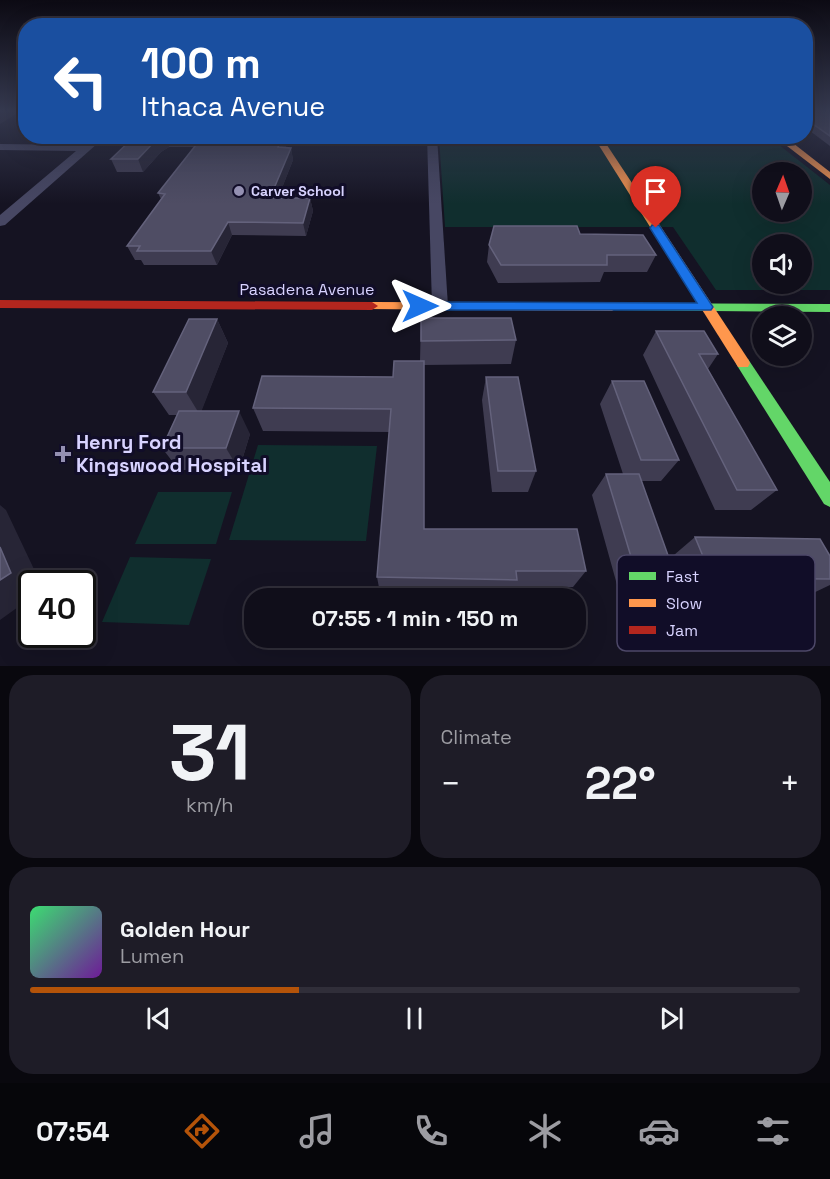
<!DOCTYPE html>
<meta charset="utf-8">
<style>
body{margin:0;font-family:"Space Grotesk",sans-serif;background:#1e1c27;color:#f1f3f6;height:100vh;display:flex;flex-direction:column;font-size:22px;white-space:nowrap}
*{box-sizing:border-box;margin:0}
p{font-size:20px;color:#9c9ca2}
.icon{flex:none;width:33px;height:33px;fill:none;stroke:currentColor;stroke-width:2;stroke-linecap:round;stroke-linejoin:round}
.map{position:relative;height:666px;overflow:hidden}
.side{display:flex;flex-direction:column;gap:9px;padding:9px;background:#09080e;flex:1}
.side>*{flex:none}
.guide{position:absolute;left:18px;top:18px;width:795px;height:126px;border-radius:24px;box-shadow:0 6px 24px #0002,0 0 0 2px #302e39;background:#1a4fa0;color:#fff;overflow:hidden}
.needle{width:39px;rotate:2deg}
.controls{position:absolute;left:752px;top:162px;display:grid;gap:12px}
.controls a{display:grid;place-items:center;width:60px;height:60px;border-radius:50%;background:#100e1a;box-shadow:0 6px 24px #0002,0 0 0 2px #302e39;font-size:30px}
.speed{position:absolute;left:18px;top:570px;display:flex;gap:12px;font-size:30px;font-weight:700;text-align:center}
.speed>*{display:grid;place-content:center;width:78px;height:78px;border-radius:50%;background:#100e1a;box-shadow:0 6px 24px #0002,0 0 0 2px #302e39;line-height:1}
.speed .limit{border:3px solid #111;border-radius:9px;background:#fff;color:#111}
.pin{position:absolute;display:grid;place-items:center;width:51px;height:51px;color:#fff;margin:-62px -26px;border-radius:50% 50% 50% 0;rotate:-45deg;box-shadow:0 0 6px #0007}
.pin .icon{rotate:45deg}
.me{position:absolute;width:66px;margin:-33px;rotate:90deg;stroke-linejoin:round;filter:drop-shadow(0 0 4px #0008)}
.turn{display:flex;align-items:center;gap:21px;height:126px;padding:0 24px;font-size:27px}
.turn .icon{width:78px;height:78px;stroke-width:2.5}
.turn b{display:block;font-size:42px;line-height:51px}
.big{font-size:45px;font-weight:600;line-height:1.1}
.side .widget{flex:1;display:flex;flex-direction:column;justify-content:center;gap:9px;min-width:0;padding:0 21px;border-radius:24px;background:#1e1c27}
.side .dial{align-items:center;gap:0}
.dial b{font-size:78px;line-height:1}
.song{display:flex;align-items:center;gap:18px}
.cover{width:72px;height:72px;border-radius:9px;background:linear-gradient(135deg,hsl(140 70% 55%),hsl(280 70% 35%))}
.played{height:6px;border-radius:3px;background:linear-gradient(90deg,#b45309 35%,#302e39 35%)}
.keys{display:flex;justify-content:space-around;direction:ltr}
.heat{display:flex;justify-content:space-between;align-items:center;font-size:33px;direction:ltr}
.side .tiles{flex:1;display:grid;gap:9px;grid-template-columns:1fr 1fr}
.widget:last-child{grid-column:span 2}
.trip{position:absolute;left:244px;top:588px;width:342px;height:60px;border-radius:24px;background:#100e1a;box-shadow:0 6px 24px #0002,0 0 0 2px #302e39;font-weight:600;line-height:60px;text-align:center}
.dock{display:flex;height:96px;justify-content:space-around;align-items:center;background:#06060a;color:#9c9ca2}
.dock .icon{width:42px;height:42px}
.dock .active{color:#b45309}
.dock b{font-size:27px;color:#f1f3f6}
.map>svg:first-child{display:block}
.green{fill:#102e2e;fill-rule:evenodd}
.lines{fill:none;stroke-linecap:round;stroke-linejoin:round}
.street{fill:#474763;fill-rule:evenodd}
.fast{fill:#63d668;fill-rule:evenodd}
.slow{fill:#ff974d;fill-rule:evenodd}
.jam{fill:#b3261e;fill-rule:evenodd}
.wall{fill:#3f3c51}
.shaded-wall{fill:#272536}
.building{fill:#4f4d64;stroke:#64627c;stroke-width:1.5}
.route{fill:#1a73e8;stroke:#114b97;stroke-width:1.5}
.poi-dot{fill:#9490b2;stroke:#110d28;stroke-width:2}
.labels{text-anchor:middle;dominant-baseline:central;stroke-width:6;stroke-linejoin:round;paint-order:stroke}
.far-poi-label{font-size:14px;font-weight:bold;fill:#d8d3ff;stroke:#110d28;text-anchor:start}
.street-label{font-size:16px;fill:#d8d3ff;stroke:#110d28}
.near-poi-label{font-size:20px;font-weight:bold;fill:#d8d3ff;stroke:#110d28;text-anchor:start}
.key{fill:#110d28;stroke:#4d4868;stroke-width:1.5}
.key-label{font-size:16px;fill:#d8d3ff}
</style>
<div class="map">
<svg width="830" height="666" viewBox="0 0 830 666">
<rect width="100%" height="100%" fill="#151322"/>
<g class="green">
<path d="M 439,137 L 769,137 L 830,185 L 830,290 L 716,290 L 673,227 L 445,227 ZM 762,172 L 801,172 L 801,212 L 762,212 ZM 762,244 L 801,244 L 801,284 L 762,284 Z"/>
<polygon points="258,445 377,446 366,541 229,540"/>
<polygon points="158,492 232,492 216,544 135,544"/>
<polygon points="130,557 211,559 189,625 102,622"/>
</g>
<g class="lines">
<g class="street">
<polygon points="94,136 106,136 5,225 0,226 0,215 76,151 0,150 0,144 84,145"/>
<polygon points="427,136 437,136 448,306 440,312 432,306"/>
</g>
<g class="fast">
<polygon points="612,303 830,304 830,312 607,310 606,307 607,304"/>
<polygon points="743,358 748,359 830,482 830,507 824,504 738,367 736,363 738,359"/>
</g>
<g class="slow">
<polygon points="593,136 601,136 748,359 750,363 748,367 738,367"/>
<polygon points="774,136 784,136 830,172 830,179"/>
<polygon points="372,302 612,303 618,307 612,311 367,309 366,306"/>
</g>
<polygon class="jam" points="0,300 372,302 378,306 372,310 0,308"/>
</g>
<g class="wall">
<polygon points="806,111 830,111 830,146 806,128"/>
<polygon points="27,136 71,136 65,142 30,142"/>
<polygon points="135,136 284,136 286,148 291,148 293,160 278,198 310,198 313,211 306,236 232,235 217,265 144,265 141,260 135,260 127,246 161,199 158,193 195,147 169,147 161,152 143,172 117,172 111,159"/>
<polygon points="580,234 656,255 647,272 604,272 600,282 498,283 487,262 489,245"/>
<polygon points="421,318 516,340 511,364 424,365 424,529 586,571 573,587 513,587 509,595 380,593 377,577 389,432 263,431 253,408 393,377 420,361"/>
<polygon points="217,319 228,343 201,411 250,434 239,470 179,470 162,448 177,415 169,415 153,392"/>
<polygon points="656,331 718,354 708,369 777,490 751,510 715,510 643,355"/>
<polygon points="486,377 536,471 528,492 492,492 482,400"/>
<polygon points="612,381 679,460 661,481 641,481 685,603 662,618 626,617 592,495 606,474 623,474 600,404"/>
<polygon points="695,537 830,556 830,585 809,595 688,594 674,555"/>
</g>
<g class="shaded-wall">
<polygon points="0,111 21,111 0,124"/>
<polygon points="62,136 71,136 65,142"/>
<polygon points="162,136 165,136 169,147 161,152 143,172 138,159 156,140"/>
<polygon points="283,136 286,148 278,147"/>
<polygon points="291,148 293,160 273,211 270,198"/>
<polygon points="310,198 313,211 306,236 303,223"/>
<polygon points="228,222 232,235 217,265 211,251"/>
<polygon points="217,319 228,343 200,415 186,392"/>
<polygon points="239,411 250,434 239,470 226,448"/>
<polygon points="0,505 6,510 41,584 32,584 32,597 0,620"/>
</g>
<g class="building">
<polygon points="806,111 830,111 830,136 806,119"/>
<polygon points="135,136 162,136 156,140 138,159 111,159"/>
<polygon points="203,136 283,136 278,147 291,148 270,198 310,198 303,223 228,222 211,251 137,251 140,246 127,246 165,194 158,193"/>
<polygon points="494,226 577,226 580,234 643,235 656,255 607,255 607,265 501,265 489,245"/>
<polygon points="421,318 511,318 516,340 421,341"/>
<polygon points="189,319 217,319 186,392 153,392"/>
<polygon points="656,331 704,331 718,354 699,354 777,490 737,490"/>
<polygon points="394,361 424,361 424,529 577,529 586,571 516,571 517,580 377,577 391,409 253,408 262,376 393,377"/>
<polygon points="486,377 518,377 536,471 498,471"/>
<polygon points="612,381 644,381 679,460 641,460"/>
<polygon points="179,411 239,411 226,448 162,448"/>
<polygon points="606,474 639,474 685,603 645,603"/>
<polygon points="695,537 820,539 830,556 830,579 712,578"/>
<polygon points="0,547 11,573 0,580"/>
</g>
<linearGradient id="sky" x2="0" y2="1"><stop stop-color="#0c0a13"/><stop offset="0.54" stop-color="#35394f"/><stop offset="1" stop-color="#35394f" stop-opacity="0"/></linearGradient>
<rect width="830" height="204" fill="url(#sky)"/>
<polygon class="route" points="652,225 659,225 713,307 711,310 420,310 413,306 420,302 697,303 650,228"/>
<g class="poi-dot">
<circle cx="239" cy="191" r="6"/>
<path d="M60 445h6v6h6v6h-6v6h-6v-6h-6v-6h6z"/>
</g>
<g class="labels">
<g class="far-poi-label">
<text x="251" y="191">Carver School</text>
</g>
<g class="street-label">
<text x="307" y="289">Pasadena Avenue</text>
</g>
<g class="near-poi-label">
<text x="76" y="442">Henry Ford<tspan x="76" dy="23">Kingswood Hospital</tspan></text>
</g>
</g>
<rect x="617" y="555" width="198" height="96" rx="9" class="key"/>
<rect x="629" y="572" width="27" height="8" fill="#63d668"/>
<rect x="629" y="599" width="27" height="8" fill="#ff974d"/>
<rect x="629" y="626" width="27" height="8" fill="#b3261e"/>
<g class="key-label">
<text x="666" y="582">Fast</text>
<text x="666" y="609">Slow</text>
<text x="666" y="636">Jam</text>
</g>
</svg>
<div class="controls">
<a><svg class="needle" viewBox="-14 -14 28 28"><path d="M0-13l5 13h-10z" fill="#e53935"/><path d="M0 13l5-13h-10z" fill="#9c9ca2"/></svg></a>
<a><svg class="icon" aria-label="sound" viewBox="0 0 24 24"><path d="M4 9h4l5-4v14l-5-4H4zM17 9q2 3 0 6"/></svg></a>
<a><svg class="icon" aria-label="layers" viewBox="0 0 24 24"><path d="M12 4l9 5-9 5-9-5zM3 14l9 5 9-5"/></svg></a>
</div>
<div class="speed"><div class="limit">40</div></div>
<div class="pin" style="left:656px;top:228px;background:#d93025"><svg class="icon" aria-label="arrive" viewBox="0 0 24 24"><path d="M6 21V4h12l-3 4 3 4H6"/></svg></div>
<svg class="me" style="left:420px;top:306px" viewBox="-20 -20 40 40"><path d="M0-17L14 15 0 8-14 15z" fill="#1a73e8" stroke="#fff" stroke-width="4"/></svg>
<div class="trip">07:55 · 1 min · 150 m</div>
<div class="guide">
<div class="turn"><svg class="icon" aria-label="left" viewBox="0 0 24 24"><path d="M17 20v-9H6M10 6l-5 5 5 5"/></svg><div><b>100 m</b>Ithaca Avenue</div></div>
</div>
</div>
<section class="side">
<div class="tiles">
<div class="widget dial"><b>31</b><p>km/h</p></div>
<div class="widget"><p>Climate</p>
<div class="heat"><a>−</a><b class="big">22°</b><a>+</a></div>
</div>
<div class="widget">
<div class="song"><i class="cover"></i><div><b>Golden Hour</b><p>Lumen</p></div></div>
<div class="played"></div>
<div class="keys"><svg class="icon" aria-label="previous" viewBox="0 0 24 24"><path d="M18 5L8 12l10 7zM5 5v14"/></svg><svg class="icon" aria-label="pause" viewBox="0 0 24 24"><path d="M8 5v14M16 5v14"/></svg><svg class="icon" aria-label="next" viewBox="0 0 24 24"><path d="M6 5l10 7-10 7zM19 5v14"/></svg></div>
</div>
</div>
</section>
<nav class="dock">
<b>07:54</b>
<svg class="icon active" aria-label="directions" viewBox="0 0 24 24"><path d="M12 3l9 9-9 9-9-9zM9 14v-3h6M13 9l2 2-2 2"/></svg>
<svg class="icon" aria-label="music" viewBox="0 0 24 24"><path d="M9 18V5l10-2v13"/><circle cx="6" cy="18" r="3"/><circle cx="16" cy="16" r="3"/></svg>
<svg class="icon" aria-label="phone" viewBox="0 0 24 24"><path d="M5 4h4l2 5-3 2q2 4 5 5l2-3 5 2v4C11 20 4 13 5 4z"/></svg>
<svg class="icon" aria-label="climate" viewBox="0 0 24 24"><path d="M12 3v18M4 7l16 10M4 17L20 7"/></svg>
<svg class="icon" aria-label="car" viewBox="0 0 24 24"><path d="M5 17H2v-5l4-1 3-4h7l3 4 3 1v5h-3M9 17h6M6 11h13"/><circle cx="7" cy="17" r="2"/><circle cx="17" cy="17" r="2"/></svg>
<svg class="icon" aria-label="filters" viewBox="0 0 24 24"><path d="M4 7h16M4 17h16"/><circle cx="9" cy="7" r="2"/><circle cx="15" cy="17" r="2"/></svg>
</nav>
